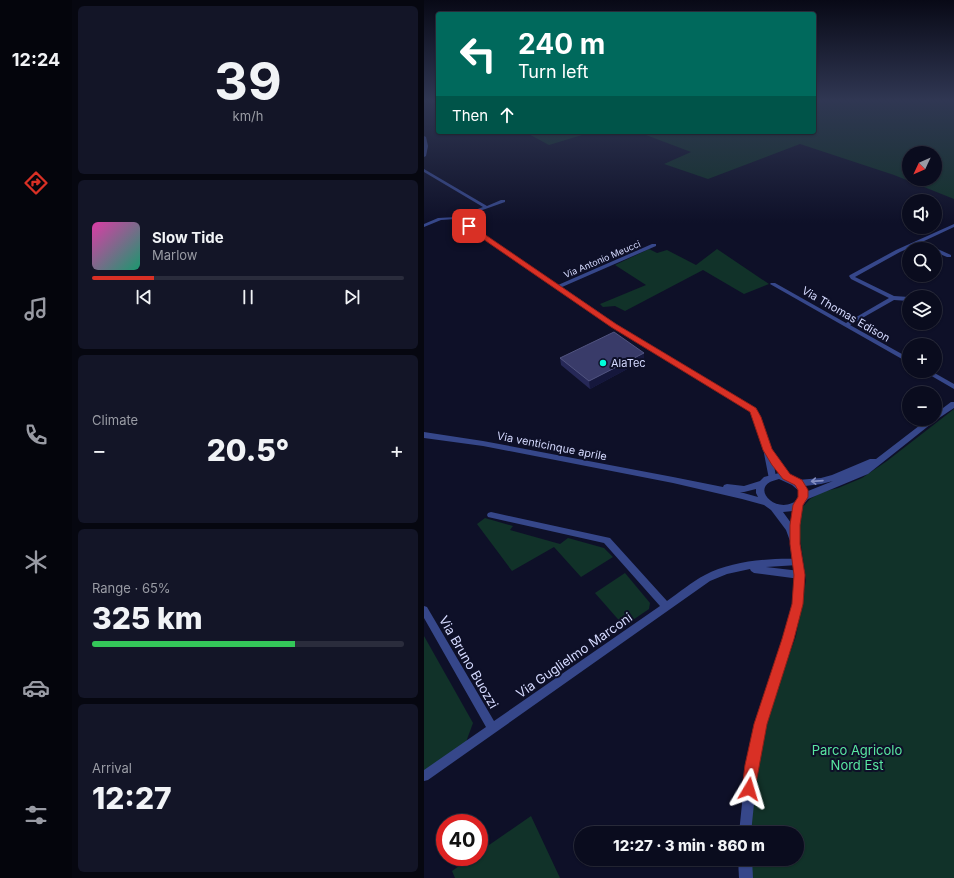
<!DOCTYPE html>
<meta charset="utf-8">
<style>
body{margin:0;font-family:Inter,sans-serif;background:#131527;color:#f1f3f6;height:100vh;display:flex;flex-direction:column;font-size:15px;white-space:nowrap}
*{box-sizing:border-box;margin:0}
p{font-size:13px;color:#999ba4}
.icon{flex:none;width:22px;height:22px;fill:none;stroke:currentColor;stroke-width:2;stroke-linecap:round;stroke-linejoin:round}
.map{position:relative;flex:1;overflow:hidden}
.side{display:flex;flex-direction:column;gap:6px;padding:6px;background:#060710;width:352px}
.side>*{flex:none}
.guide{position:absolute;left:12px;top:12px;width:380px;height:122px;border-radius:4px;box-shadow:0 1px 3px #0004,0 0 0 1px #2a2c3c;background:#00695c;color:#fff;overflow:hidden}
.needle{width:26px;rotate:226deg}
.controls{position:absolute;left:478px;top:146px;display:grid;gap:8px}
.controls a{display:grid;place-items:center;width:40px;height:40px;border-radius:50%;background:#0a0c1e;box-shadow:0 1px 3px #0004,0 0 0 1px #2a2c3c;font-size:20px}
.speed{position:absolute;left:12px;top:814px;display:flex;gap:8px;font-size:20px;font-weight:700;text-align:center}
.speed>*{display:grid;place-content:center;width:52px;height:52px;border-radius:50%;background:#0a0c1e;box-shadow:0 1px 3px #0004,0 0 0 1px #2a2c3c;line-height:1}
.speed .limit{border:6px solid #d22;background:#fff;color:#111}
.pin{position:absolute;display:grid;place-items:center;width:34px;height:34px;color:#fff;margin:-17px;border-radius:8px;box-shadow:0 2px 6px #0006}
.me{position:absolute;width:44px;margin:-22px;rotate:7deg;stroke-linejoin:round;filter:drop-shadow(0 0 3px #0008)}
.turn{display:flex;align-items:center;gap:14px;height:84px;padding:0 16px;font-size:18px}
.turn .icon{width:52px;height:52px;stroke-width:2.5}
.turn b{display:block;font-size:28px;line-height:34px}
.then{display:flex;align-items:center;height:38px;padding:0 16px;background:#0003;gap:8px;font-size:15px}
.big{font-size:30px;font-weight:800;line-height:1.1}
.side .card{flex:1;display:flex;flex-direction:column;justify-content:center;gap:6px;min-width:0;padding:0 14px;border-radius:6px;background:#131527}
.side .dial{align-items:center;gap:0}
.dial b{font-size:52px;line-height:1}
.song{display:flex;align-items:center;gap:12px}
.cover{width:48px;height:48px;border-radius:6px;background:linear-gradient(135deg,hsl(320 70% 55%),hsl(160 70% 35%))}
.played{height:4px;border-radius:2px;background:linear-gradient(90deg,#d93025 20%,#2a2c3c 20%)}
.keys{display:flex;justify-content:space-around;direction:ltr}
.heat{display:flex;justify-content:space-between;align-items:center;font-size:22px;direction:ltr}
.charge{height:6px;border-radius:3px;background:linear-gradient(90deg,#34c759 65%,#2a2c3c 0)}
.trip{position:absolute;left:150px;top:826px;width:230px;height:40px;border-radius:20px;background:#0a0c1e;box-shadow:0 1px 3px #0004,0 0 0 1px #2a2c3c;font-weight:800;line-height:40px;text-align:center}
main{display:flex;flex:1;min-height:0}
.menu{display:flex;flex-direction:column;width:72px;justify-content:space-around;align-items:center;background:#04050c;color:#999ba4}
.menu .icon{width:28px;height:28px}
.menu .current{color:#d93025}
.menu b{font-size:18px;color:#f1f3f6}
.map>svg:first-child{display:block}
.green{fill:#113229;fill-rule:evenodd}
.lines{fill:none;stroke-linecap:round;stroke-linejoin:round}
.minor{fill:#36478a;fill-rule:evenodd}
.tertiary{fill:#36478a;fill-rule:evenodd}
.wall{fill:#262857}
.shaded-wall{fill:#15173c}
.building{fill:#393b69;stroke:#515480}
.oneway{stroke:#8690c4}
.route{fill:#d93025;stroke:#8d1f18}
.poi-dot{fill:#01ffdb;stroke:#0e1028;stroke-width:1.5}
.labels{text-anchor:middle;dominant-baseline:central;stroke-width:4;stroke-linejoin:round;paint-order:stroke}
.far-street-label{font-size:9px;fill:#d5daff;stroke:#0e1028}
.street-label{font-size:11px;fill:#d5daff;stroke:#0e1028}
.poi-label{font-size:11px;fill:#d5daff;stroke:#0e1028;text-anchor:start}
.near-street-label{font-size:13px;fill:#d5daff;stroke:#0e1028}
.near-park-label{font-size:13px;fill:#59e7a1;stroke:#0e1028}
</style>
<main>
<nav class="menu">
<b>12:24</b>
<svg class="icon current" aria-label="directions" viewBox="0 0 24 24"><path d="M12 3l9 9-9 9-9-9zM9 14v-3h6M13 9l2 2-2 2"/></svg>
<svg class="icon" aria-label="music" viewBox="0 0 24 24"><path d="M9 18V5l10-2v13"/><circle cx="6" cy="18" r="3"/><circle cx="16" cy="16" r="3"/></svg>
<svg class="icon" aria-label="phone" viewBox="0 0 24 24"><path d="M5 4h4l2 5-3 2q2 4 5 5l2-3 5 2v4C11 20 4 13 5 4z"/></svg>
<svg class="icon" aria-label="climate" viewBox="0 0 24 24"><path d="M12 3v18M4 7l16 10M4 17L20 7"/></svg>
<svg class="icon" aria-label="car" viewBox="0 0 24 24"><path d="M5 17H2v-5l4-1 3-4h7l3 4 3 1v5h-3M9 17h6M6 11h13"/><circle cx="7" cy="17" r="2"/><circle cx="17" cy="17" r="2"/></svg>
<svg class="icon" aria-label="filters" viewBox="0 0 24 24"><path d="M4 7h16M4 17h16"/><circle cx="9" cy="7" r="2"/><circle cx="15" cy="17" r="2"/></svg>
</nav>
<section class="side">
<div class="card dial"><b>39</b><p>km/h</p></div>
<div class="card">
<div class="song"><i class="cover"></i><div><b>Slow Tide</b><p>Marlow</p></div></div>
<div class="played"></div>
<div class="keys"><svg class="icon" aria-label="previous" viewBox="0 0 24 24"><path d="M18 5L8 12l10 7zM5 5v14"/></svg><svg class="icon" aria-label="pause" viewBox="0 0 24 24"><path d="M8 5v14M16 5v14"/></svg><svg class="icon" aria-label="next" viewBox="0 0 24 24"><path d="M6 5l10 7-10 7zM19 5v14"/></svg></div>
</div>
<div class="card"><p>Climate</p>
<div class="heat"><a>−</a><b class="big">20.5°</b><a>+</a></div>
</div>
<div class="card"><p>Range · 65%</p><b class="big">325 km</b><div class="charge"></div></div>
<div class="card"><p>Arrival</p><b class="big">12:27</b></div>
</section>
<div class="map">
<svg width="530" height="878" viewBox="0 0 530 878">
<rect width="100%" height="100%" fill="#0e1028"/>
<g class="green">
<path d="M 390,100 L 530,100 L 530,199 L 470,175 L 376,144 L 284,179 L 240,164 L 267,152 L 214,132 L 390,132 ZM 485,153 L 511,153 L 511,179 L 485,179 Z"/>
<polygon points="101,132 168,132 125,145"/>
<polygon points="225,249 233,253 243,250 272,265 293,249 345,284 320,294 279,270 201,311 191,306 179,307 176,304 222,285 191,265"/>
<polygon points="530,409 530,878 328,878 327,859 373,859 373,833 326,833 335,755 348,703 372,636 382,580 374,524 376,510 386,499 398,492 414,488 438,478 463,461"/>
<polygon points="61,518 89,526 86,530 136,544 144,538 180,548 189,557 157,577 130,547 88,571 53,524"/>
<polygon points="201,573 226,603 225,609 200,626 171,593"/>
<polygon points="0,636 49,723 42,742 0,771"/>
<polygon points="107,816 136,878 31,878 28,871 48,857 55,857 55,852"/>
</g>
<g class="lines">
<g class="minor">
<polygon points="0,136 2,137 4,146 2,156 0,157"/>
<polygon points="0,169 63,206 77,200 81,200 81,202 36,218 134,285 228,244 232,244 232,246 138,287 192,324 331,408 339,424 348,453 350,453 365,475 366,477 365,479 359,479 350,465 352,477 351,479 345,479 336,433 327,412 188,326 32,219 17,220 0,227 0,224 14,218 32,217 59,207 0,172"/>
<polygon points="530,224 530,227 498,242 527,255 527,257 523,257 511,252 511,249 505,249 494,244 476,252 431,277 470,296 485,297 485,301 470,300 426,325 485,358 485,363 346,284 347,283 351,283 422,323 465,298 427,279 425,276 426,275 472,250"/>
<polygon points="511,299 514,300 515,301 511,303"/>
<polygon points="499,371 507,371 530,384 530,389"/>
<path d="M 67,512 L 186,538 L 243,601 C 255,593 267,582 281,575 C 307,561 345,558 374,559 L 377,560 L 378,562 L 377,564 L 374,565 L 342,567 L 376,571 L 379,572 L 380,575 L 379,578 L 376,579 L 330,573 L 327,571 L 326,569 L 303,574 L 286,581 L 4,780 L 0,781 L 0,770 L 62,727 L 0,618 L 0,606 L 3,607 L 70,721 L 236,606 L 180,543 L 64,517 L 63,515 L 64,513 Z"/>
</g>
<g class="tertiary">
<path d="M 527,402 L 530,402 L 530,408 L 512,420 L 444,474 L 384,499 L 379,505 L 376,525 L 376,544 L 381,575 L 378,604 L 369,639 L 343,724 L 334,765 L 327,833 L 315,833 L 322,765 L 331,724 L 359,639 L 368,604 L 371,575 L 366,541 L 362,530 L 347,510 L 340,505 L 318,499 L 249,483 L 59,446 L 0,438 L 0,432 L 59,441 L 249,477 L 299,487 L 300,485 L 303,484 L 320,486 L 336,481 L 340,477 L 355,473 L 374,480 L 397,478 L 408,475 L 446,459 L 452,459 L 504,419 L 511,419 L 511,414 ZM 355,479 L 368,485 L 375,491 L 375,498 C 357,517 328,492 346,482 C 348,481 352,480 355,479 ZM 409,481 L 384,491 L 381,486 L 397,484 ZM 332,489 L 332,493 L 334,497 L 316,492 L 320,492 ZM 369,511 L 367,523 L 359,512 Z"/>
<polygon points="314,859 328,859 329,878 315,878"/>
</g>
</g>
<polygon class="wall" points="136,358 220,360 166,389 137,365"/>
<polygon class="shaded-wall" points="220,353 220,360 166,389 165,381"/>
<polygon class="building" points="190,332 220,353 165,381 136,358"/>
<defs><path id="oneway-shaft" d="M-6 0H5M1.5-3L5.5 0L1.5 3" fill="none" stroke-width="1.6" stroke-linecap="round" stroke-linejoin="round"/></defs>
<use class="oneway" href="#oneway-shaft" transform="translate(393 481) rotate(176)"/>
<linearGradient id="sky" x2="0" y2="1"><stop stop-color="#080916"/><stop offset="0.45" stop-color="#303753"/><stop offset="1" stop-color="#303753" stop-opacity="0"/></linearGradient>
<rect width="530" height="223" fill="url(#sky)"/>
<polygon class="route" points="43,225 47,225 192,324 332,408 337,417 348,449 366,474 378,480 384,490 384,497 379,505 376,525 376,544 381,575 379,604 370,639 343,724 330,794 325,796 320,794 318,789 321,765 330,724 358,639 368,604 370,575 366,544 366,525 369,505 374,497 374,490 371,485 359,479 348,465 339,450 326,412 187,327 43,228"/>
<circle class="poi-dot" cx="179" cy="363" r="4"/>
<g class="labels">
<g class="far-street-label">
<text transform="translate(178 259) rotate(-23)">Via Antonio Meucci</text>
</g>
<g class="street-label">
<text transform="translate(422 314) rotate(30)">Via Thomas Edison</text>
<text transform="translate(128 446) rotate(11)">Via venticinque aprile</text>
</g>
<g class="poi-label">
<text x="187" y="363">AlaTec</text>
</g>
<g class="near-street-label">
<text transform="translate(150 655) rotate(-35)">Via Guglielmo Marconi</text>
<text transform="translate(45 662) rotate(60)">Via Bruno Buozzi</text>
</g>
<g class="near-park-label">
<text x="433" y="750">Parco Agricolo<tspan x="433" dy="15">Nord Est</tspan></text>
</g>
</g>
</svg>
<div class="controls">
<a><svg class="needle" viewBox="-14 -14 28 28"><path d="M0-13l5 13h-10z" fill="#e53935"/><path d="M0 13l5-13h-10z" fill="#999ba4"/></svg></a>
<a><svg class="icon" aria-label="sound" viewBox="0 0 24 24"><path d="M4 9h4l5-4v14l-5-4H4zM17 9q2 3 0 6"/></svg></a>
<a><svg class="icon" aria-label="search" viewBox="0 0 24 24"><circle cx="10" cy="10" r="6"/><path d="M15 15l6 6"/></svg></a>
<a><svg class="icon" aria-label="layers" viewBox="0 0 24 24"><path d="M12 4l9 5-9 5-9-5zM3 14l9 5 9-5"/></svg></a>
<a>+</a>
<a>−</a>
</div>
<div class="speed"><div class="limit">40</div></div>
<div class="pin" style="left:45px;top:226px;background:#d93025"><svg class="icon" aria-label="arrive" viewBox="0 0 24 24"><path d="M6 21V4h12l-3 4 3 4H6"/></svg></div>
<svg class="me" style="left:325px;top:789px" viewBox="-20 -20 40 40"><path d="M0-17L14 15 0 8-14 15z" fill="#d93025" stroke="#fff" stroke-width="4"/></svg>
<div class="trip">12:27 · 3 min · 860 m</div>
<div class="guide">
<div class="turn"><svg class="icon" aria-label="left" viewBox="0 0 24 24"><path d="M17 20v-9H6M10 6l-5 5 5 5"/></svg><div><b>240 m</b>Turn left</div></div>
<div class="then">Then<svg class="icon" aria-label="ahead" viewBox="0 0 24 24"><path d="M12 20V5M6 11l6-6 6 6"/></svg></div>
</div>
</div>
</main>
